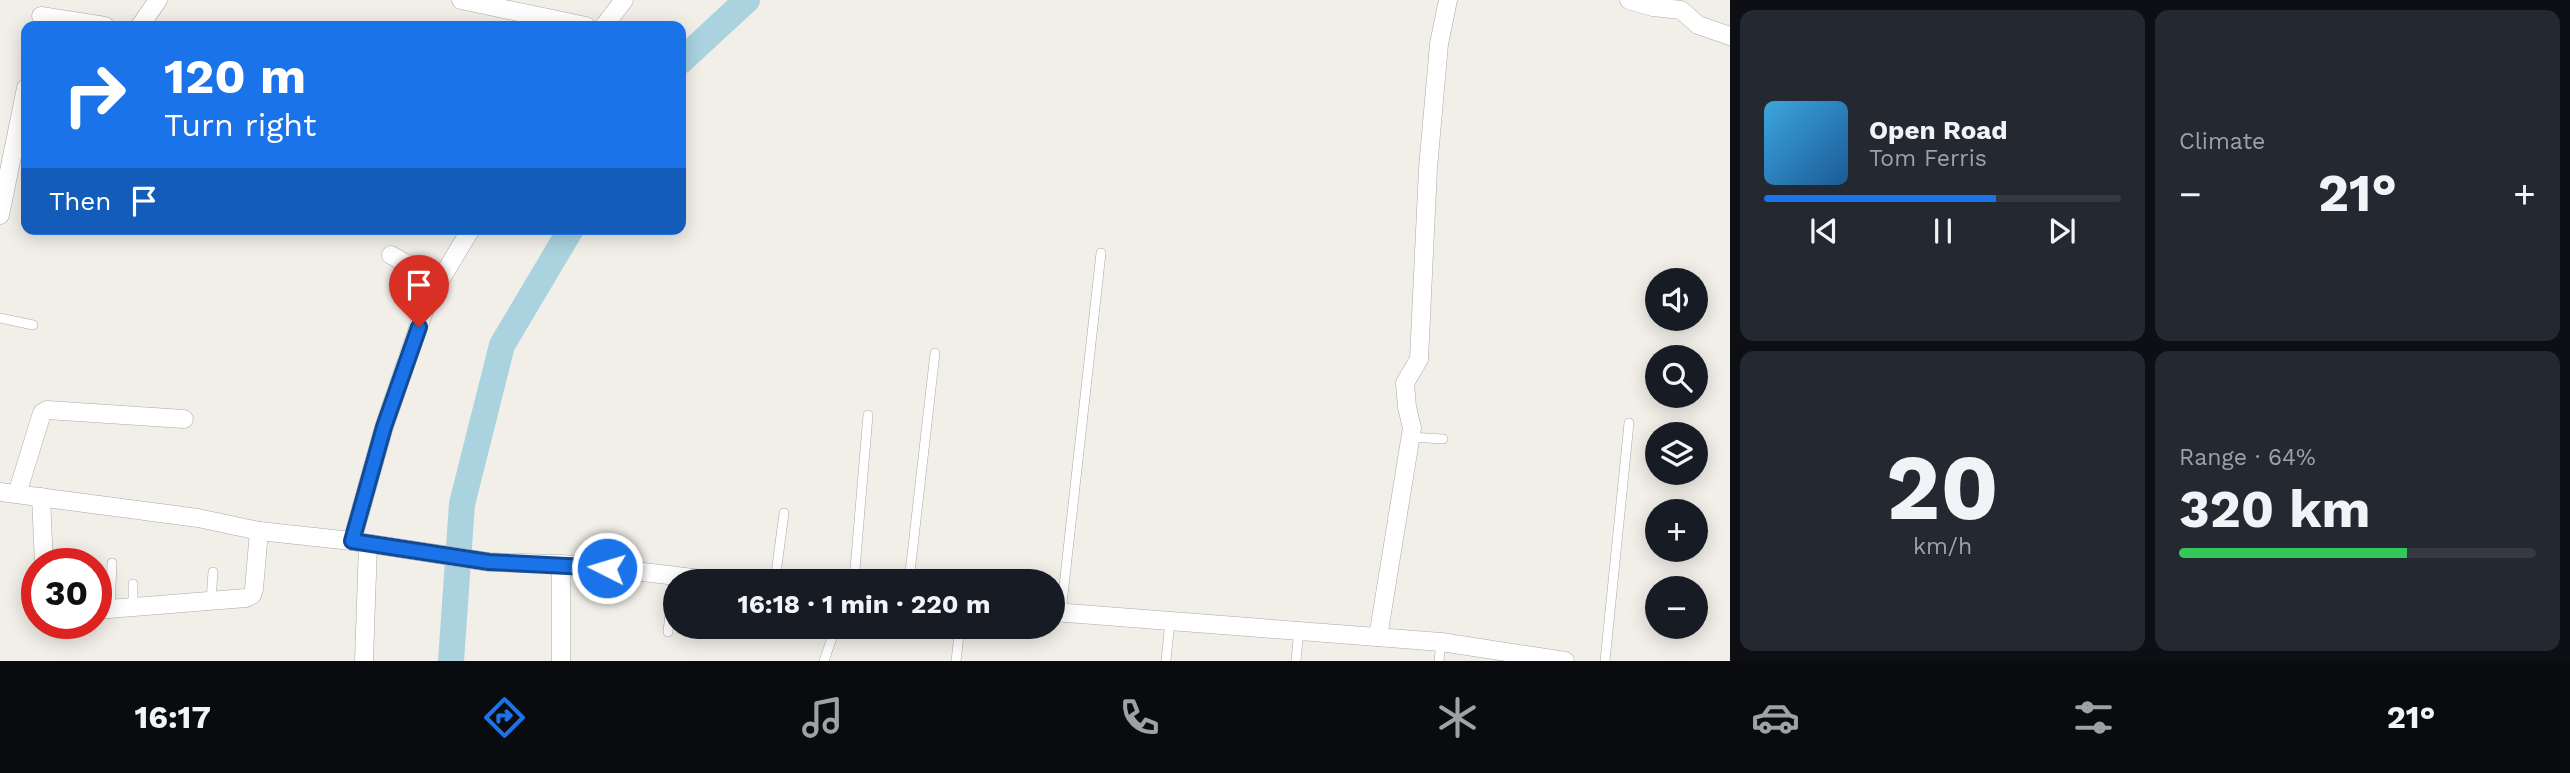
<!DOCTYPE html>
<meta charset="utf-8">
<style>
body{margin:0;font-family:"Work Sans",sans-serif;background:#242831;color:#f1f3f6;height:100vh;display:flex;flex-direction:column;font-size:26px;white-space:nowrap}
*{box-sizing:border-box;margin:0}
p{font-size:23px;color:#9ea1a6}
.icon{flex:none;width:38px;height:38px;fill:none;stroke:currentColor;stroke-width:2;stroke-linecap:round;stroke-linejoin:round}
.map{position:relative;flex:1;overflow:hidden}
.details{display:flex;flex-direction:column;gap:10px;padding:10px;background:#0d0f14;width:840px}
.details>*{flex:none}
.banner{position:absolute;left:21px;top:21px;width:665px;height:214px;border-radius:14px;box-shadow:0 4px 18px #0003;background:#1a73e8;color:#fff;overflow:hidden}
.tools{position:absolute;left:1645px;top:268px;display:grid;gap:14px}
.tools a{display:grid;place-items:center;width:63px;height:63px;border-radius:50%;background:#171b24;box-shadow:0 4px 18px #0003;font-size:35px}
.speed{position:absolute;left:21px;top:548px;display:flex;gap:14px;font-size:35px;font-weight:700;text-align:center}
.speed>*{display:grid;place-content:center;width:91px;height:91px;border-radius:50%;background:#171b24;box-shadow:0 4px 18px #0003;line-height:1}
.speed .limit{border:10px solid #d22;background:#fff;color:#111}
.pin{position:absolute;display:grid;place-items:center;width:60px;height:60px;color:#fff;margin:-72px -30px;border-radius:50% 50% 50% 0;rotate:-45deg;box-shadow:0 0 7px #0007}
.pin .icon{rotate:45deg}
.me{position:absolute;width:77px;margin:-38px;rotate:275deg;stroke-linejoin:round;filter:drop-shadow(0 0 5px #0008)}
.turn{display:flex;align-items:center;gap:24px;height:147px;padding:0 28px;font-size:32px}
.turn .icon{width:91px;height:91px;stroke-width:2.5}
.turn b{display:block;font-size:49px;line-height:60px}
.then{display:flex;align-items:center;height:66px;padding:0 28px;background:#0003;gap:14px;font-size:26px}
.big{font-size:52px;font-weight:700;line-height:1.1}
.details .tile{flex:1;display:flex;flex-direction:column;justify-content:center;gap:10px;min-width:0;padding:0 24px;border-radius:14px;background:#242831}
.details .dial{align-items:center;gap:0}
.dial b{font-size:91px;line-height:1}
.song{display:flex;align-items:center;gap:21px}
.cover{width:84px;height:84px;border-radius:10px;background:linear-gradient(135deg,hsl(200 70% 55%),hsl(210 70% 35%))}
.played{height:7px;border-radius:4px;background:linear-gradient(90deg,#1a73e8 65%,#363941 65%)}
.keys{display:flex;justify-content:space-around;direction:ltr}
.heat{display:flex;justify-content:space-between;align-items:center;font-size:38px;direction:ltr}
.charge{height:10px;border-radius:5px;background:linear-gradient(90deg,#34c759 64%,#363941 0)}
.details .tiles{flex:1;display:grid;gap:10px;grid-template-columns:repeat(2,1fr)}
.trip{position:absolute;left:663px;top:569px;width:402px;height:70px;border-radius:35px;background:#171b24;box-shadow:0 4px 18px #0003;font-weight:700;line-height:70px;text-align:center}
.tab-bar{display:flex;height:112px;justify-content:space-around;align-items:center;background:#090b0e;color:#9ea1a6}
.tab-bar .icon{width:49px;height:49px}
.tab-bar .on{color:#1a73e8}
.tab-bar b{font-size:32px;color:#f1f3f6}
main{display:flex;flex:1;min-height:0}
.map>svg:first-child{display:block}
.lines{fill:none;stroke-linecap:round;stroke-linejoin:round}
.river{stroke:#aad3df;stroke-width:26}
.service-casing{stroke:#a9a9a9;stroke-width:10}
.minor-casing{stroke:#a9a9a9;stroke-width:19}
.service{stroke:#fff;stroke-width:9}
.minor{stroke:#fff;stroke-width:18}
.route-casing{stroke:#114b97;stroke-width:18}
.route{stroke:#1a73e8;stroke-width:12}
</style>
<main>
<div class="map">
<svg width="1730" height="661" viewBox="0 0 1730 661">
<rect width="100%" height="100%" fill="#f2efe9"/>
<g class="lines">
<g class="river">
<polyline points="681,61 747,0"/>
<polyline points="451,661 462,504 502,345 571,229"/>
</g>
<g class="service-casing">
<g id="service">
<polyline points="0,318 33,325"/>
<polyline points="1411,437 1443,439"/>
<polyline points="775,581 784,513"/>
<polyline points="854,581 868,415"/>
<polyline points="909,581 935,353"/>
<polyline points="133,584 133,609"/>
<polyline points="211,601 213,572"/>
<polyline points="110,609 112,563"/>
<polyline points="1061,613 1101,253"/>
<polyline points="668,632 674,576"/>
<polyline points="824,661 836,626"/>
<polyline points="956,661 960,626"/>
<polyline points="1166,661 1170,621"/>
<polyline points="1296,661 1299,629"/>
<polyline points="1439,661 1441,642"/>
<polyline points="1605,661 1629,423"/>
</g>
</g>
<g class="minor-casing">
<g id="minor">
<polyline points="461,0 586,26"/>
<polyline points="1629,0 1653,7 1681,10 1698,25 1730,36"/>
<polyline points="41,16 105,26"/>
<polyline points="140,26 158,0"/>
<polyline points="604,26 624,0"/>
<polyline points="0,215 26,88"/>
<polyline points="391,255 439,282"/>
<polyline points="0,492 198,518 259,531 352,541 489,562 585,565 718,581"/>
<polyline points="17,494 42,413 47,410 184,419"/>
<polyline points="41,497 44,564"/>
<polyline points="352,541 384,427 427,302 471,229"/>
<polyline points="561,564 561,661"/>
<polyline points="96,610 246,598 252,595 254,589 259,531"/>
<polyline points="1054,612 1441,642 1565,661"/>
<polyline points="1378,637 1412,428 1407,407 1405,383 1419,359 1428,168 1439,44 1448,0"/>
<polyline points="364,661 368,544"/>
</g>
</g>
<use href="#service" class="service"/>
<use href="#minor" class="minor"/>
</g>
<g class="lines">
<g class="route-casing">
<polyline id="route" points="419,327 384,427 352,541 489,562 607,568"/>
</g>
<use href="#route" class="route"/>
</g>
</svg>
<div class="tools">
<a><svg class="icon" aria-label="sound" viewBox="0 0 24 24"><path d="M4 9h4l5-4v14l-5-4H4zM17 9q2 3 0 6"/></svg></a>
<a><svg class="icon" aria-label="search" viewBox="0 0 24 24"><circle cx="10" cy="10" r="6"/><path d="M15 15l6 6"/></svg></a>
<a><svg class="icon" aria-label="layers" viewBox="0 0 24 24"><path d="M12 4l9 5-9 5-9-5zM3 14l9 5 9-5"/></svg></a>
<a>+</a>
<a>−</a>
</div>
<div class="speed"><div class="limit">30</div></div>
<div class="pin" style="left:419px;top:327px;background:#d93025"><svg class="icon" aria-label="arrive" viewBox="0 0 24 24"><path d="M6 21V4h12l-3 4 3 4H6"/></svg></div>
<svg class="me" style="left:607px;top:568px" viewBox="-20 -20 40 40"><circle r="17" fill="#1a73e8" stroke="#fff" stroke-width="3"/><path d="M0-11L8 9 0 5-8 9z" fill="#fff"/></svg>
<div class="trip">16:18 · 1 min · 220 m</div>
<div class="banner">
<div class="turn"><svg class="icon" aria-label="right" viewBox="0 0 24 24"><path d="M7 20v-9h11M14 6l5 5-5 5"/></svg><div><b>120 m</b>Turn right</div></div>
<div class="then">Then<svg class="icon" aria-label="arrive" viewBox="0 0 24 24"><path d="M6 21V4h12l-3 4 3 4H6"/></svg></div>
</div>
</div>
<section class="details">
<div class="tiles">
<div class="tile">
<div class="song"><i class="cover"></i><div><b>Open Road</b><p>Tom Ferris</p></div></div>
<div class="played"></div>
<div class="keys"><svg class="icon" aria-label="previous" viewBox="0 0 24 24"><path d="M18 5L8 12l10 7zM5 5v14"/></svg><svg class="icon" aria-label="pause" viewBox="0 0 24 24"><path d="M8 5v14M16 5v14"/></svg><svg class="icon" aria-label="next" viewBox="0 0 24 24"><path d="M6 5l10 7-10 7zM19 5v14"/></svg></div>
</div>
<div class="tile"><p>Climate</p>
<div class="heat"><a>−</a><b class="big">21°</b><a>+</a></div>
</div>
<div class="tile dial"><b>20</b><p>km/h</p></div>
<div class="tile"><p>Range · 64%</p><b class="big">320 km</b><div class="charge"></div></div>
</div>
</section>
</main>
<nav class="tab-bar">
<b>16:17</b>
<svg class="icon on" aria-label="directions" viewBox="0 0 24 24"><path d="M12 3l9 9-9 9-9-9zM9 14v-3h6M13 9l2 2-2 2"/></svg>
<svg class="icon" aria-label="music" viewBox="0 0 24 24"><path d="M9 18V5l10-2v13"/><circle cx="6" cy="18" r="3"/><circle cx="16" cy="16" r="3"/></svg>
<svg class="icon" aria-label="phone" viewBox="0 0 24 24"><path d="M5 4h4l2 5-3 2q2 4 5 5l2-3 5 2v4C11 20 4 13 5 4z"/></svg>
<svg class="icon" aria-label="climate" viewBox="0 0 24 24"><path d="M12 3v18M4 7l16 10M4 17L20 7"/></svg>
<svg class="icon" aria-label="car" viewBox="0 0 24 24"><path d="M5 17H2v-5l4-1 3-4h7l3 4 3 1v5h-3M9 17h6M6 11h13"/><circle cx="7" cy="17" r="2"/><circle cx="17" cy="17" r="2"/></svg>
<svg class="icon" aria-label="filters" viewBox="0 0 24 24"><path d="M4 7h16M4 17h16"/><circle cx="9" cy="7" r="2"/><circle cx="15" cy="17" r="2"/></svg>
<b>21°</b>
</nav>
